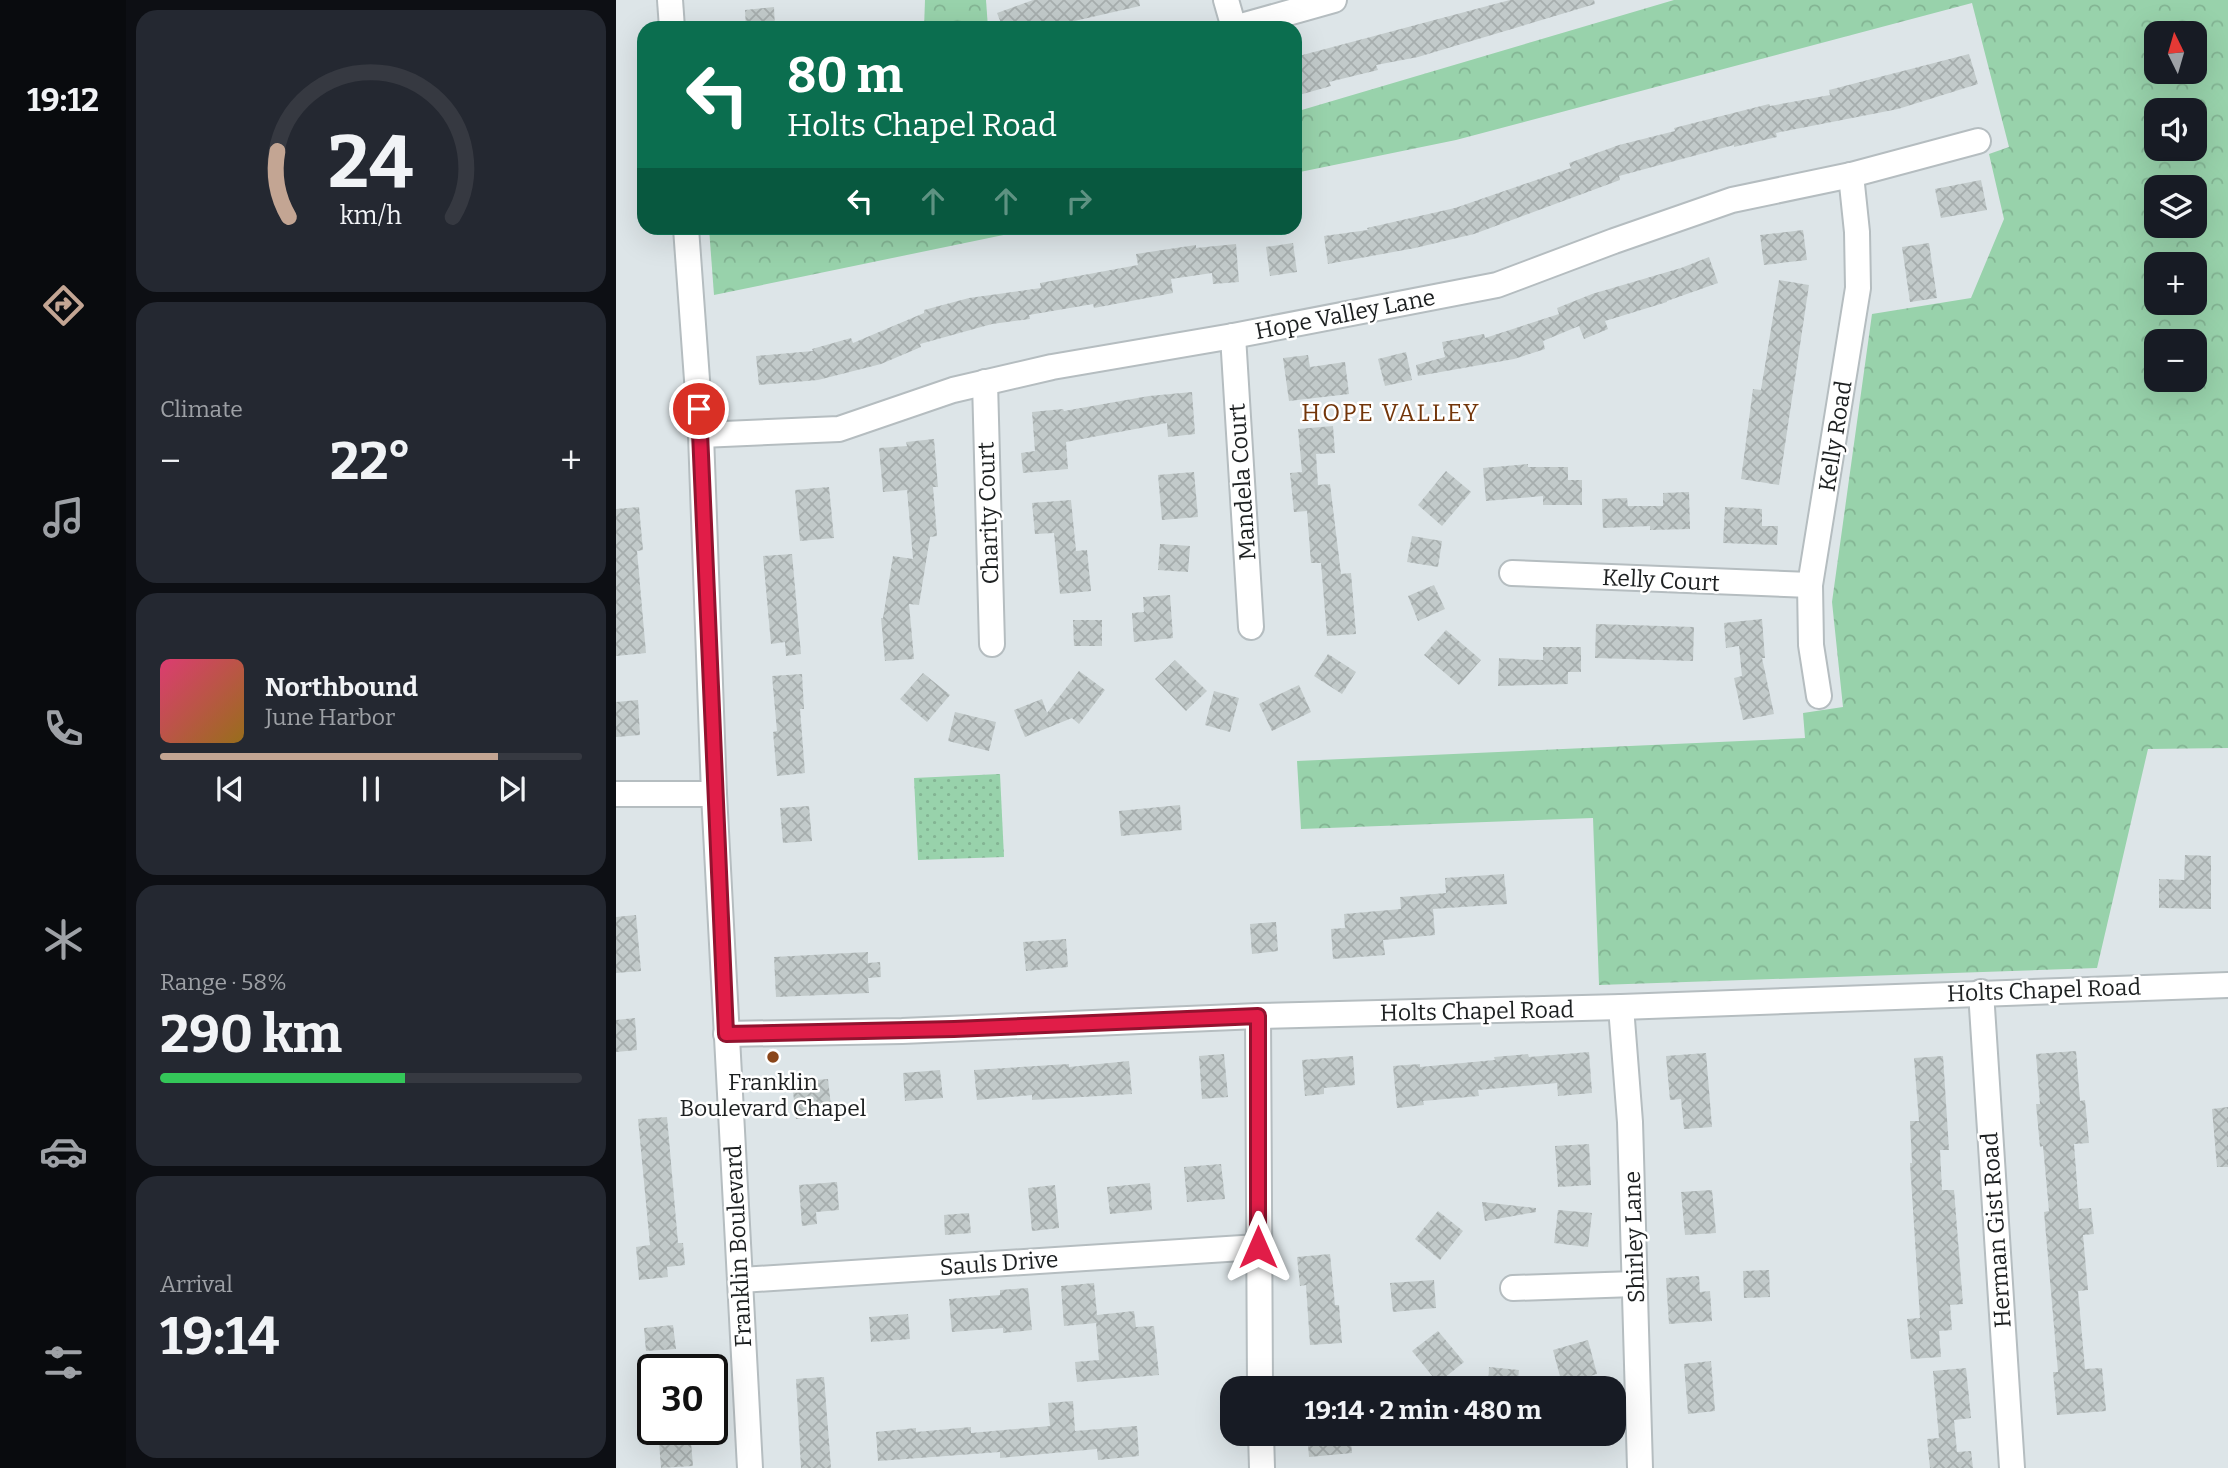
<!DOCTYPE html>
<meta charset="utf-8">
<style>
body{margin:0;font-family:Bitter,serif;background:#242831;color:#f1f3f6;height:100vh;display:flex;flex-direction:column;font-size:26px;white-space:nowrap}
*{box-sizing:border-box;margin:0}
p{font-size:23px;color:#9ea1a6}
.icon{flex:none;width:38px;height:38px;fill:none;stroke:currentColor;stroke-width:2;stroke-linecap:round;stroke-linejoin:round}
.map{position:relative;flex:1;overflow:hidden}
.drawer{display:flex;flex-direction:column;gap:10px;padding:10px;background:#0d0f14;width:490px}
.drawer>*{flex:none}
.banner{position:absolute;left:21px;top:21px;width:665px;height:214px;border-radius:21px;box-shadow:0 7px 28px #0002;background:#0b6e4f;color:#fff;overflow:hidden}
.needle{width:46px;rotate:355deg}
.buttons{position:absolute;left:1528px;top:21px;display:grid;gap:14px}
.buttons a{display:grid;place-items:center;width:63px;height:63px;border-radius:14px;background:#171b24;box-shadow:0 7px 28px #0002;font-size:35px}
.speed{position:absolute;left:21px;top:1354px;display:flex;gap:14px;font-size:35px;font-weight:700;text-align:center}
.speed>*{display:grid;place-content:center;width:91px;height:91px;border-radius:50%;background:#171b24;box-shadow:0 7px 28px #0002;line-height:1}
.speed .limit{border:4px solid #111;border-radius:10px;background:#fff;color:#111}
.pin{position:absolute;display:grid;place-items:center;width:60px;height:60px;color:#fff;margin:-30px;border:4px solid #fff;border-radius:50%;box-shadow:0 2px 7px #0007}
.me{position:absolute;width:77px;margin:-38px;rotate:0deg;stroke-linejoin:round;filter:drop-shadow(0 0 5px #0008)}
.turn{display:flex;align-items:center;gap:24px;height:147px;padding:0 35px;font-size:32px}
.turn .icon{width:91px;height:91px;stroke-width:2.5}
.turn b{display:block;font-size:49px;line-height:60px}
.lanes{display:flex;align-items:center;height:66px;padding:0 35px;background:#0003;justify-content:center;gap:35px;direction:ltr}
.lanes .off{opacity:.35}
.big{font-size:52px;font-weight:700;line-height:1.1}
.drawer .card{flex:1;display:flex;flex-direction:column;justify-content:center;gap:10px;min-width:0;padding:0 24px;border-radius:21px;background:#242831}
.drawer .dial{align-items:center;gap:0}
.dial svg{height:182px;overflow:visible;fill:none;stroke:#363941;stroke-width:7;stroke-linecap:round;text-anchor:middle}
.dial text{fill:#f1f3f6;stroke:none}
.song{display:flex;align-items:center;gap:21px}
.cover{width:84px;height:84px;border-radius:10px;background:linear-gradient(135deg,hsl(340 70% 55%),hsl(40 70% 35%))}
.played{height:7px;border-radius:4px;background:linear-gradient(90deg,#c3a593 80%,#363941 80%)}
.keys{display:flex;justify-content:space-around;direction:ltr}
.heat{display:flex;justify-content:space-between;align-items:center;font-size:38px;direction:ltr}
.charge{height:10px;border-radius:5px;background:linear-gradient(90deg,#34c759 58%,#363941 0)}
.trip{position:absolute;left:604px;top:1376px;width:406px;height:70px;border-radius:21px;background:#171b24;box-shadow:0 7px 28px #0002;font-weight:700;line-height:70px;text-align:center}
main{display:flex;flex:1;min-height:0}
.tab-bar{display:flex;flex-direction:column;width:126px;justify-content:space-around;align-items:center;background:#090b0e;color:#9ea1a6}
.tab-bar .icon{width:49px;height:49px}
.tab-bar .on{color:#c3a593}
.tab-bar b{font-size:32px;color:#f1f3f6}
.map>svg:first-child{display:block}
.grass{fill:url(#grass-dots)}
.forest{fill:url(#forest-crowns);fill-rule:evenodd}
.building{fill:url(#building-cross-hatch)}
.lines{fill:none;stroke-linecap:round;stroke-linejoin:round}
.minor-casing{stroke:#b5bdc0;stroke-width:28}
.minor{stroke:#fff;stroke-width:24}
.route-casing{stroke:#92132f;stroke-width:18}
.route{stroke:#e11d48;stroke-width:12}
.poi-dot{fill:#8a461a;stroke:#fff;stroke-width:2.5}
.labels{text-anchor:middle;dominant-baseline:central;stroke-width:5;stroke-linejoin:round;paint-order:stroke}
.street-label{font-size:23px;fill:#1d2021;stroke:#fff}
.poi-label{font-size:23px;fill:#1d2021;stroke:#fff}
.neighbourhood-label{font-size:24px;letter-spacing:2px;fill:#723509;stroke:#fff}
</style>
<main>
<nav class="tab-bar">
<b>19:12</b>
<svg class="icon on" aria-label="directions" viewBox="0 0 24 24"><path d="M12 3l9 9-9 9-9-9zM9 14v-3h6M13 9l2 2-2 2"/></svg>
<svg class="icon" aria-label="music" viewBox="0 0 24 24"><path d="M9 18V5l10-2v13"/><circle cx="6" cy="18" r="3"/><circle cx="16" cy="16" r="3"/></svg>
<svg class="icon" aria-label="phone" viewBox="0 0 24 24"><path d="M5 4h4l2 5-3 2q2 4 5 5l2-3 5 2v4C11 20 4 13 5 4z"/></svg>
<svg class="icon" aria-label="climate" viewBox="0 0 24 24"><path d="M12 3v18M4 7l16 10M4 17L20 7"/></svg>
<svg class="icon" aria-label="car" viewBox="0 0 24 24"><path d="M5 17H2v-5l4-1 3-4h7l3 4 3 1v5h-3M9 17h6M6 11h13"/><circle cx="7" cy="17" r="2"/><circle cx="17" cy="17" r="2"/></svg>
<svg class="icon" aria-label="filters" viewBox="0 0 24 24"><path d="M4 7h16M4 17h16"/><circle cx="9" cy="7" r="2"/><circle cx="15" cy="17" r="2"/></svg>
</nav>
<section class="drawer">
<div class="card dial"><svg viewBox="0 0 100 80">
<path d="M14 69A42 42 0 1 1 86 69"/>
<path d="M14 69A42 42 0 0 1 9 40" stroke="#c3a593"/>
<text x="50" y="56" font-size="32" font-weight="700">24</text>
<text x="50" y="72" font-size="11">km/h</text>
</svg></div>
<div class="card"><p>Climate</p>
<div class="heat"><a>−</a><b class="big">22°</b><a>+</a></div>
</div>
<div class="card">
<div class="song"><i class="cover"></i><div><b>Northbound</b><p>June Harbor</p></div></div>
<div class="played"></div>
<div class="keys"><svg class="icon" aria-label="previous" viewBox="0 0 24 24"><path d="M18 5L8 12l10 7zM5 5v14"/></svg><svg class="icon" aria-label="pause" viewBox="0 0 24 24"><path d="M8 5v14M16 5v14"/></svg><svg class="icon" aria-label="next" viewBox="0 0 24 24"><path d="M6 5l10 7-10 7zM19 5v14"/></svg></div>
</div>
<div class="card"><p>Range · 58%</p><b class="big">290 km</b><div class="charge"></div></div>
<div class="card"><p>Arrival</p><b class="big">19:14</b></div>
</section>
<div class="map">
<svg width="1612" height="1468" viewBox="0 0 1612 1468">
<defs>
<pattern id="grass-dots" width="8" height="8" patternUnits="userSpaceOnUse" patternTransform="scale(1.75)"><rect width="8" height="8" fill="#98d2ab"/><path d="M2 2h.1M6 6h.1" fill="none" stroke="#83b493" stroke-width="1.8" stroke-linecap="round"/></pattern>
<pattern id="forest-crowns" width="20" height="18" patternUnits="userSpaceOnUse" patternTransform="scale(1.75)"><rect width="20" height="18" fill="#98d2ab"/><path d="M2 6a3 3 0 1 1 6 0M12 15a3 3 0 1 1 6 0" fill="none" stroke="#83b493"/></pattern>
<pattern id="building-cross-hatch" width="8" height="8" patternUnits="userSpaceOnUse" patternTransform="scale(1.75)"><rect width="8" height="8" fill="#c2caca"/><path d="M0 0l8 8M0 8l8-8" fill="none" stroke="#a6adad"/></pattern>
</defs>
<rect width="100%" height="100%" fill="#dde5e8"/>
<polygon class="grass" points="384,774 388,857 302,860 298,778"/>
<g class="forest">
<polygon points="309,0 370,0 372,28 308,28"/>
<path d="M 1058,0 L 1612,0 L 1612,748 L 1532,749 L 1481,968 L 983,985 L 977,818 L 685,829 L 681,761 L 1189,738 L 1187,713 L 1227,707 L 1216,602 L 1256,314 L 1355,298 L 1388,219 L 1373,154 L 1393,147 L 1356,3 L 840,140 L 679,173 L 679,112 ZM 1540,33 L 1578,33 L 1578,72 L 1540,72 ZM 1540,110 L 1578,110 L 1578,149 L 1540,149 ZM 1540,187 L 1578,187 L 1578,226 L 1540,226 ZM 1540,264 L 1578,264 L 1578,303 L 1540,303 ZM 1540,341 L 1578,341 L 1578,380 L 1540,380 Z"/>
<polygon points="93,228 421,228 98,295"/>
</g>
<g class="building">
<polygon points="417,0 523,0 524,6 441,25 440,21 420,28 387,28 381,13"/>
<polygon points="894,0 978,0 979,4 802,57 760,65 762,70 713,82 715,86 683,95 679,82 679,57"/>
<polygon points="158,7 159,28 130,28 129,10"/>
<polygon points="1353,54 1362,84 1282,109 1160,133 1161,137 1118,147 1118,145 1003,176 1004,180 858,234 799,248 712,264 708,236 752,230 751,228 839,208 955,168 953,163 1003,145 1059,131 1058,128 1153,104 1154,106 1214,95 1213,90"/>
<polygon points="1365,180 1371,210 1325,218 1319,189"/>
<polygon points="1187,230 1191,260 1148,265 1144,235"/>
<polygon points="677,243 681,272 654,276 650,247"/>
<polygon points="1313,243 1321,298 1294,302 1286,247"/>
<polygon points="620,244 623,282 597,284 596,273 555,279 557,293 478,308 477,304 413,315 414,319 376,324 304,344 305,347 265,364 202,380 143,385 140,356 197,351 196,349 235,338 237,343 308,313 308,310 353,298 425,288 424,283 522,265 520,254 580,245 580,248"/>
<polygon points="1093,257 1102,283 1051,301 1051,302 989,321 992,329 968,339 963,326 927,341 929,349 898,359 802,376 800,365 829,357 826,342 868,334 869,338 943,314 941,308 976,294 1065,268"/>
<polygon points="1163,280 1193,285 1163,485 1125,479 1137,389 1145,390"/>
<polygon points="790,352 796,380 769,386 762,359"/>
<polygon points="692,355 694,367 729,362 733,394 673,401 667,358"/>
<polygon points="576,392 579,434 552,437 551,423 450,442 452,469 407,473 405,453 419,451 416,412 447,409 448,411 533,396"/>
<polygon points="717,426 719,453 700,454 702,485 714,484 725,574 735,573 740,634 711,636 705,563 695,563 691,511 678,512 674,473 686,472 682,429"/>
<polygon points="318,439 322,487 317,487 321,536 314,537 303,605 293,604 298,659 269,661 265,618 267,618 277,556 297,559 291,490 267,492 263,448 291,446 290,442"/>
<polygon points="912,464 912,467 952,467 952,480 966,480 966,505 927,505 927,496 870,501 867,468"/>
<polygon points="830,471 855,492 826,526 802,505"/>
<polygon points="578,472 582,517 546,520 542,475"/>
<polygon points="213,487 218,538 184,541 179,490"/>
<polygon points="1073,492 1074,529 1034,530 1034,526 987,528 986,499 1011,498 1012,506 1047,506 1047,493"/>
<polygon points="455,500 460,551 471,550 475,591 444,594 438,533 419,534 416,503"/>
<polygon points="23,507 27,550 21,551 30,653 0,656 0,509"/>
<polygon points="1109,507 1146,509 1146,526 1162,526 1161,545 1107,543"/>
<polygon points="796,536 826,541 822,567 791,562"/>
<polygon points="544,544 574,546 572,572 542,570"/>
<polygon points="176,554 185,654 170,656 169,642 155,644 147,556"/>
<polygon points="818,585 829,609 802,621 792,596"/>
<polygon points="554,595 557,638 518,642 516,613 528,612 527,597"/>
<polygon points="1146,619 1149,658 1146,658 1158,714 1127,720 1118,678 1126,676 1123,646 1110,648 1108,623"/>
<polygon points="457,620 486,620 486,646 458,646"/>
<polygon points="980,624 1078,627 1077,661 979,658"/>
<polygon points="830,630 865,660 843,685 808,655"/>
<polygon points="927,647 965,647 965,672 952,672 952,684 882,686 883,658 927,660"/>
<polygon points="712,654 740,672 726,694 698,676"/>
<polygon points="559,660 591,691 570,711 539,679"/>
<polygon points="463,671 489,690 463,724 456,718 409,737 398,710 426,699 431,713"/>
<polygon points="307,673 334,695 311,722 284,699"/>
<polygon points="186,674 188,709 184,709 189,773 161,776 157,732 161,731 156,676"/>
<polygon points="683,685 695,712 656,731 643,704"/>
<polygon points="598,691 623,698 614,732 589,725"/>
<polygon points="22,700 24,735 0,737 0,702"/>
<polygon points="339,712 380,722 373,751 332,741"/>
<polygon points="564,805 566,830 505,836 503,811"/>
<polygon points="193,806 196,841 167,843 164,808"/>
<polygon points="1569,855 1595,856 1595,909 1543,908 1543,879 1568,880"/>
<polygon points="888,874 891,904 817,909 819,935 767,940 769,955 717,959 715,929 729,928 728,914 785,909 784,897 830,893 829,878"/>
<polygon points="20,915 25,971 0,973 0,917"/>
<polygon points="660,922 662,951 636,954 634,924"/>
<polygon points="450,939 452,967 410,971 407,942"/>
<polygon points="252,952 252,963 264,962 265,977 252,978 253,993 160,997 158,957"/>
<polygon points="19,1018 21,1050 0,1052 0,1020"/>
<polygon points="1460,1051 1464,1101 1469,1100 1473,1143 1458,1144 1463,1209 1475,1208 1478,1234 1467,1235 1472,1290 1462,1291 1469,1369 1486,1368 1490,1411 1441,1415 1437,1372 1442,1372 1428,1212 1433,1211 1427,1146 1424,1147 1420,1104 1424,1104 1420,1054"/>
<polygon points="973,1052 976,1093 942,1096 941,1083 862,1090 863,1096 807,1101 808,1105 781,1108 777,1066 804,1064 804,1067 879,1060 878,1057 912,1054 913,1057"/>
<polygon points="1090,1053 1096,1127 1068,1129 1065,1099 1054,1100 1050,1056"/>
<polygon points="608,1054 612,1097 586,1099 583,1056"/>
<polygon points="737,1056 739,1085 708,1088 708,1094 689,1096 686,1060"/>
<polygon points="1327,1056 1333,1150 1324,1150 1326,1190 1338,1190 1347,1304 1334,1305 1336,1330 1323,1331 1325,1357 1295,1359 1291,1319 1304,1318 1294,1163 1296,1163 1294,1121 1303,1121 1298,1058"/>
<polygon points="513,1061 516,1094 416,1100 416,1095 361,1100 358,1070 453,1064 453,1067"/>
<polygon points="324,1070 327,1098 289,1101 287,1073"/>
<polygon points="212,1079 216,1116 180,1119 176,1082"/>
<polygon points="1612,1107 1612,1167 1601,1167 1596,1109"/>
<polygon points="51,1117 62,1243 67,1243 69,1265 51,1267 52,1277 23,1280 20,1247 34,1245 22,1119"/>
<polygon points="973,1144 975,1185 942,1187 939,1146"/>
<polygon points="605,1164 609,1199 571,1202 568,1167"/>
<polygon points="221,1182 223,1210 200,1212 201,1224 186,1226 183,1185"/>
<polygon points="534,1183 536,1210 494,1214 491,1187"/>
<polygon points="439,1185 443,1228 416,1231 412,1188"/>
<polygon points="1096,1190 1100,1233 1069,1235 1065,1192"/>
<polygon points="866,1202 920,1208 920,1212 869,1221"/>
<polygon points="942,1210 976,1213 972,1247 938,1243"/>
<polygon points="822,1211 847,1231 824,1260 799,1239"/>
<polygon points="353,1213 355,1233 329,1235 328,1215"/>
<polygon points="714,1254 719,1305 723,1305 726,1343 694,1345 690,1285 684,1286 681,1257"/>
<polygon points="1153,1270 1154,1297 1128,1298 1127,1271"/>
<polygon points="1083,1276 1084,1292 1094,1291 1096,1321 1053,1324 1050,1278"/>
<polygon points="818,1280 820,1308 777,1312 774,1283"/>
<polygon points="478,1283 481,1315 518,1311 520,1327 538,1326 543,1375 461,1382 459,1362 483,1360 480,1323 448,1326 445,1286"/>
<polygon points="412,1288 416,1330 387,1333 387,1328 336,1332 333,1299 384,1295 384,1290"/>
<polygon points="292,1314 294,1339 255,1342 253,1317"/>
<polygon points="57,1325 60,1349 30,1351 28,1328"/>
<polygon points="822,1331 848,1362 822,1383 796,1351"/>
<polygon points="972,1340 981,1374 946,1384 937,1350"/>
<polygon points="1095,1361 1099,1411 1072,1414 1068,1364"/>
<polygon points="873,1367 903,1370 901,1388 872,1388"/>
<polygon points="1350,1368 1355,1418 1338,1420 1341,1452 1355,1451 1357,1468 1314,1468 1311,1439 1323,1438 1317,1371"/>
<polygon points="208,1377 215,1468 185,1468 180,1379"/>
<polygon points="457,1401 459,1431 521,1426 523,1456 482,1460 481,1449 384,1458 384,1452 262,1461 260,1432 300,1428 300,1432 355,1427 355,1433 434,1426 432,1403"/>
<polygon points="42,1430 74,1430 77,1466 45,1468"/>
<polygon points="691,1433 734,1433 736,1453 693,1457"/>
</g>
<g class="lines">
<g class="minor-casing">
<g id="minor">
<polyline points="54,0 56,28"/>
<polyline points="610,0 618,28"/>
<polyline points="618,28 718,0"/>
<polyline points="70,228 85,435 98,794 134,1468"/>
<polyline points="617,336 635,627"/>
<polyline points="369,382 376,644"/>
<polyline points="85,435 223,429 337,390 436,367 617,336 881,285 998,241 1116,200 1235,175 1362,141"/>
<polyline points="896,573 1194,585"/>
<polyline points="1203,696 1195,645 1194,585 1242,288 1241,232 1235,175"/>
<polyline points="0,794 98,794"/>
<polyline points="1365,992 1396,1468"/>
<polyline points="1005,1007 1014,1122 1024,1468"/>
<polyline points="642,1016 644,1388"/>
<polyline points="110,1034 286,1031 642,1016 1005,1007 1612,985"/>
<polyline points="125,1280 642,1247"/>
<polyline points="897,1288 1019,1284"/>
<polyline points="645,1433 646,1468"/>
</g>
</g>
<use href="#minor" class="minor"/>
</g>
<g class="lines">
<g class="route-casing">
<polyline id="route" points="83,409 110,1034 338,1029 642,1016 642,1247"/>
</g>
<use href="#route" class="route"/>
</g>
<circle class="poi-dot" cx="157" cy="1057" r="7"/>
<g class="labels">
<g class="street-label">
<text transform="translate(729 314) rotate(-11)">Hope Valley Lane</text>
<text transform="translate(1219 436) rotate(-81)">Kelly Road</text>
<text transform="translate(626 482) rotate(-94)">Mandela Court</text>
<text transform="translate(372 513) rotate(-92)">Charity Court</text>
<text transform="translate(1045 580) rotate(3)">Kelly Court</text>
<text transform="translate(1428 990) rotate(-2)">Holts Chapel Road</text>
<text transform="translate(861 1011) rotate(-1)">Holts Chapel Road</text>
<text transform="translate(1380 1230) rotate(-94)">Herman Gist Road</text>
<text transform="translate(1018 1237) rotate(-92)">Shirley Lane</text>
<text transform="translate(122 1246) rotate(-93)">Franklin Boulevard</text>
<text transform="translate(383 1263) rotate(-4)">Sauls Drive</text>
</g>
<g class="poi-label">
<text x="157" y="1082">Franklin<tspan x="157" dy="26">Boulevard Chapel</tspan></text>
</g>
<g class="neighbourhood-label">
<text x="775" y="413">HOPE VALLEY</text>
</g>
</g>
</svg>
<div class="buttons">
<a><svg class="needle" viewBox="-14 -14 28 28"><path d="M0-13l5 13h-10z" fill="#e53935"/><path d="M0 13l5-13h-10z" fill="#9ea1a6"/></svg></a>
<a><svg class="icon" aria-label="sound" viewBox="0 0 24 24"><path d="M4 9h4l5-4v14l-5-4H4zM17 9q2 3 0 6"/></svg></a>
<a><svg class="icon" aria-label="layers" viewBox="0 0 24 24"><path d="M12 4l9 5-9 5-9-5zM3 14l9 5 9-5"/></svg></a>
<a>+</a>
<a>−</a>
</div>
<div class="speed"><div class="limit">30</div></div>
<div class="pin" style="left:83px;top:409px;background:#d93025"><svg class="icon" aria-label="arrive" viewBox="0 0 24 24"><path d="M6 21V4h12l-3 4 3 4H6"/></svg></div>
<svg class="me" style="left:642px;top:1247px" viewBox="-20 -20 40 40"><path d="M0-17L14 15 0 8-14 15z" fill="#e11d48" stroke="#fff" stroke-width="4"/></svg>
<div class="trip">19:14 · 2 min · 480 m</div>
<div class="banner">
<div class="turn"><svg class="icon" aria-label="left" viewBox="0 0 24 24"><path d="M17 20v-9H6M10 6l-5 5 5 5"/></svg><div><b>80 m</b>Holts Chapel Road</div></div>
<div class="lanes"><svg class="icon" aria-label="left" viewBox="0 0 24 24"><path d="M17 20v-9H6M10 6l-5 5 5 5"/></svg><svg class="icon off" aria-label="ahead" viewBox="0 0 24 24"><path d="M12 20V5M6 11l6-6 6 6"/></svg><svg class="icon off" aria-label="ahead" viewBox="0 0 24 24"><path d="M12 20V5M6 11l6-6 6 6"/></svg><svg class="icon off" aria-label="right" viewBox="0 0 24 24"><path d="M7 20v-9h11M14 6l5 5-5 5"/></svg></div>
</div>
</div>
</main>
